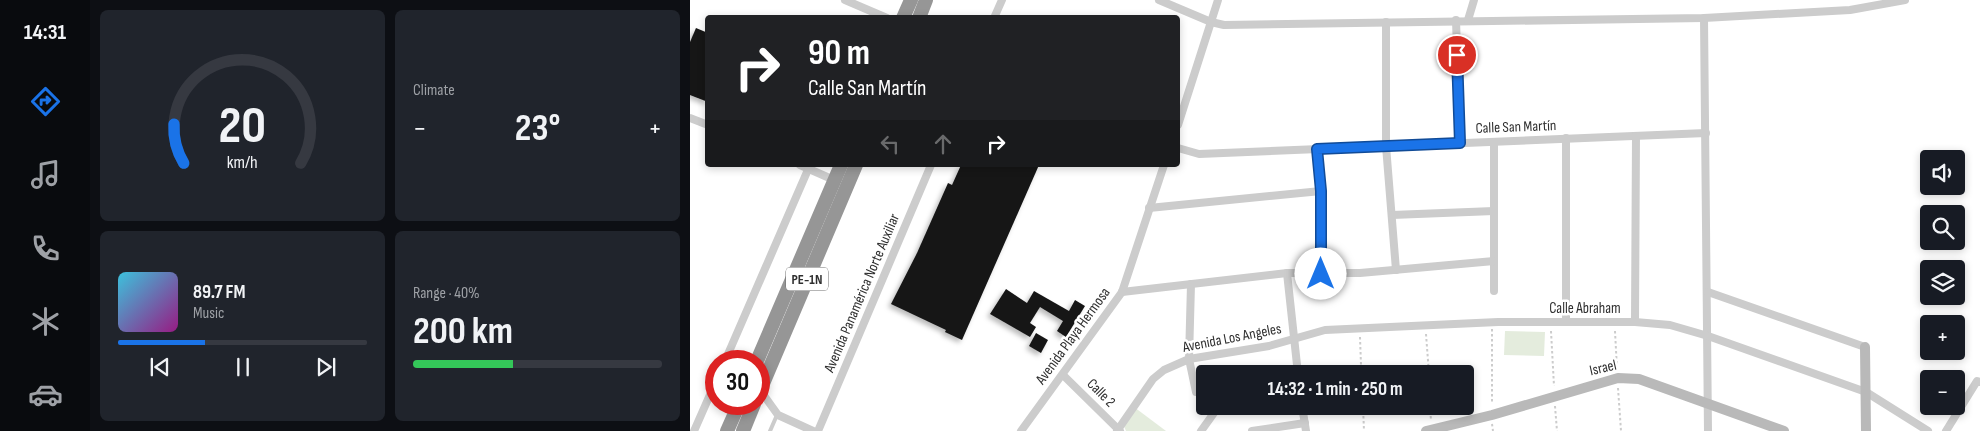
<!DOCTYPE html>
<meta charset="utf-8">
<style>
body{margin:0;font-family:"Sofia Sans Condensed",sans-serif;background:#20242c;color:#f1f3f6;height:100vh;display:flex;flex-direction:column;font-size:19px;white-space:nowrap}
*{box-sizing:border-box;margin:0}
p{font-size:16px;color:#9ea1a6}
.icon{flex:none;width:28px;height:28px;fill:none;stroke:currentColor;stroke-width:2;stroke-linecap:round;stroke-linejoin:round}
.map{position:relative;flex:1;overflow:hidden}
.panel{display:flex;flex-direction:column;gap:10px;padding:10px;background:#0d0f14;width:600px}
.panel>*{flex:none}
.banner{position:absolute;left:15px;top:15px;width:475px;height:152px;border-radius:5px;box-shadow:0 2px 8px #0003;background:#202124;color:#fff;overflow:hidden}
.controls{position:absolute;left:1230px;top:150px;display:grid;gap:10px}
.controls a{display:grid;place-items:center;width:45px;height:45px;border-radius:5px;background:#171b24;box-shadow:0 2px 8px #0003;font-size:25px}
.speed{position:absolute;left:15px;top:350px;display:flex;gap:10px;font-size:25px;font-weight:700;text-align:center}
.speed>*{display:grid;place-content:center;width:65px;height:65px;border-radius:50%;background:#171b24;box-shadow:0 2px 8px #0003;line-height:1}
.speed .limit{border:8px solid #d22;background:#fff;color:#111}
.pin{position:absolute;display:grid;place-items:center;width:42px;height:42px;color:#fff;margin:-21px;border:2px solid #fff;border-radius:50%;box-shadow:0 1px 5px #0007}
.me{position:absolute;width:55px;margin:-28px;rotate:0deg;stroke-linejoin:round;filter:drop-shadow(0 0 4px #0008)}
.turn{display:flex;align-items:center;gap:18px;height:105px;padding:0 20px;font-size:22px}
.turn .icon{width:65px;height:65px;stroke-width:2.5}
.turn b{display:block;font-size:35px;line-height:42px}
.lanes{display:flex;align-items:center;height:48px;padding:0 20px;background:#0003;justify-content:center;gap:25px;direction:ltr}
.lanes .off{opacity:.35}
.big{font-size:38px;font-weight:700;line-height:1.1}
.panel .widget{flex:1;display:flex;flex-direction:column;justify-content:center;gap:8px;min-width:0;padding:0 18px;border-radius:8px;background:#20242c}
.panel .dial{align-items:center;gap:0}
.dial svg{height:130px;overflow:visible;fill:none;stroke:#363941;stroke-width:7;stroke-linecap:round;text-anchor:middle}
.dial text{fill:#f1f3f6;stroke:none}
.song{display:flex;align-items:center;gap:15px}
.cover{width:60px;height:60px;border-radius:8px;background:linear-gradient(135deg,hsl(190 70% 55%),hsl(310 70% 35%))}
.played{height:5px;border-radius:2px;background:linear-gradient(90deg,#1a73e8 35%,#363941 35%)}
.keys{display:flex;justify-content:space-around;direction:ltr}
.heat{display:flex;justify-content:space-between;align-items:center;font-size:28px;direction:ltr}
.charge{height:8px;border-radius:4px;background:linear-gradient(90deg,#34c759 40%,#363941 0)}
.panel .tiles{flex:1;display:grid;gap:10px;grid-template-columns:repeat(2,1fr)}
.trip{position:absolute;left:506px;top:365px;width:278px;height:50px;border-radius:5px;background:#171b24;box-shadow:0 2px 8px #0003;font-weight:700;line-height:50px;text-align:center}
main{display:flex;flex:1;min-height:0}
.dock{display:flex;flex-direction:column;width:90px;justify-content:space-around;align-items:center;background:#090b0e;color:#9ea1a6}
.dock .icon{width:35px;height:35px}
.dock .on{color:#1a73e8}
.dock b{font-size:22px;color:#f1f3f6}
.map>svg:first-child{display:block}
.green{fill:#e4ecdd}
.building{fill:#161616;filter:url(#shadow)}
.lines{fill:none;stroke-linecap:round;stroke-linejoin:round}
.path{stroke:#ccc;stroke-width:2;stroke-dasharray:2.5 2.5;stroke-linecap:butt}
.lane{stroke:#ccc;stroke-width:4}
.street{stroke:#ccc;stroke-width:8}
.secondary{stroke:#b9b9b9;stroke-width:10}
.highway{stroke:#969696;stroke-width:14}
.route-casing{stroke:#114b97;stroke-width:12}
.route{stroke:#1a73e8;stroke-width:9}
.labels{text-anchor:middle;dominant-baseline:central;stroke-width:5;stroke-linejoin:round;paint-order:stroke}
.shield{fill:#fff;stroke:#6d6d6d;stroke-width:1}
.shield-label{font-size:14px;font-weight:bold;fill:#2f2f2f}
.street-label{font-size:15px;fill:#2f2f2f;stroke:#fff}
</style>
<main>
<nav class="dock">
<b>14:31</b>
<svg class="icon on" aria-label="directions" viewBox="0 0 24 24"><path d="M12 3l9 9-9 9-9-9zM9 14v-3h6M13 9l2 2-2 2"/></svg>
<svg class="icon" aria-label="music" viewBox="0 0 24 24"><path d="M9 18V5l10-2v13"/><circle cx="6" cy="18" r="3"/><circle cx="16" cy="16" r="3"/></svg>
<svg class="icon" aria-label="phone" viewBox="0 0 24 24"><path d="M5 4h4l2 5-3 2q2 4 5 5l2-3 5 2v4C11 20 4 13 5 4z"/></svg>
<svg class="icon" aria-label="climate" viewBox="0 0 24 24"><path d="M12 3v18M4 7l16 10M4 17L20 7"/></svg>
<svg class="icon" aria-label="car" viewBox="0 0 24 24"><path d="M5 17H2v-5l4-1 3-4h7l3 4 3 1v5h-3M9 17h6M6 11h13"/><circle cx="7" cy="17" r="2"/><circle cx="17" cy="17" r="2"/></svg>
</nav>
<section class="panel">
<div class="tiles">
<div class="widget dial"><svg viewBox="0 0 100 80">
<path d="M14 69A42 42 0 1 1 86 69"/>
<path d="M14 69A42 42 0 0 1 8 45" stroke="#1a73e8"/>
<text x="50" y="56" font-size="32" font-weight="700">20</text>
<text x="50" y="72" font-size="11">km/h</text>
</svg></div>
<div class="widget"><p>Climate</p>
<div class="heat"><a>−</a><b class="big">23°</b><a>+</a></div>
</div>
<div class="widget">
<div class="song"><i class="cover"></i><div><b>89.7 FM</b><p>Music</p></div></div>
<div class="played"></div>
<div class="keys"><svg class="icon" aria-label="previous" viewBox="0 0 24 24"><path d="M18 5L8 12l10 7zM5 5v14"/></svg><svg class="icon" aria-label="pause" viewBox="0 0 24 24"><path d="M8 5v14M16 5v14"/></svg><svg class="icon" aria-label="next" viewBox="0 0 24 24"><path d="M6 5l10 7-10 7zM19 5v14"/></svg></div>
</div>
<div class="widget"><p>Range · 40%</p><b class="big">200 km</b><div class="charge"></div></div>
</div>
</section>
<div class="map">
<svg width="1290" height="431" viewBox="0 0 1290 431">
<defs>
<filter id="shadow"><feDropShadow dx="-3" dy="3" stdDeviation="2.5" flood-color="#0004"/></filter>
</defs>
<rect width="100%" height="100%" fill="#fff"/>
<g class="green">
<polygon points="815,331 855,332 854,356 814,355"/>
<polygon points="444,407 476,431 436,431 433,424"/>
</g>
<g class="building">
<polygon points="6,28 18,33 18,102 0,95 0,42"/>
<polygon points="271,165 349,165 272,340 255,332 256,330 201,304 227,253 258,183 262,185"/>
<polygon points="316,289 337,303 344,291 379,311 385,300 395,306 376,337 367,331 373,321 350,307 340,323 346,327 340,337 300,314"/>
<polygon points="346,333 358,340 351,353 339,346"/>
</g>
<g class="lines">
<g class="path">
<polyline points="802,329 802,404"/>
<polyline points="861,331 864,386"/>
<polyline points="925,331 927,369"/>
<polyline points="736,334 739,374"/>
<polyline points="670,337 671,365"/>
<polyline points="928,388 931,431"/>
<polyline points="673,406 674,431"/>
<polyline points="740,406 741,421"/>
<polyline points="865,406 867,431"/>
<polyline points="802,424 803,431"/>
</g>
<polyline class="lane" points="80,431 87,415"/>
<g class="street">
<polyline points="155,0 197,18"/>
<polyline points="469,0 521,22 534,25 1014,18 1160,10 1215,0"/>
<polyline points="304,18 312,0"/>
<polyline points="1014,18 1018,431"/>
<polyline points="766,20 770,143"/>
<polyline points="778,20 784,0"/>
<polyline points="696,22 696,146 706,270"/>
<polyline points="0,118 18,125"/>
<polyline points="488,125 528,0"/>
<polyline points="876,138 876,322"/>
<polyline points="488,148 509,154 1016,133"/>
<polyline points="627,149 631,191 631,274"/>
<polyline points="110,165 144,180"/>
<polyline points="459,208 631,191"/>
<polyline points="702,215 804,211"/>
<polyline points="597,273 608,374"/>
<polyline points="501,284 499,359 506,392"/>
<polyline points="804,291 804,142"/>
<polyline points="432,292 597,273 670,273 804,261"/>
<polyline points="1018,292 1175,347"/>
<polyline points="945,322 946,136"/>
<polyline points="35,361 120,165"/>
<polyline points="666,374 671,373"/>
<polyline points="373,375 430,431"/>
<polyline points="70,390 88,415 123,431"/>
<polyline points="612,406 616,431"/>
<polyline points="4,431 26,381"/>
<polyline points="128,431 241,165"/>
<polyline points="331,431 432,292 474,165"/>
<polyline points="427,431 463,379 474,370 499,359 579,346 635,330 808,322 945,322 980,325 1018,336 1176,392 1238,431"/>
<polyline points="511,431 529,406"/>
<polyline points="562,431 615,423"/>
<polyline points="1256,431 1287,381 1290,382"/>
</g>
<g class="secondary">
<polyline points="1175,347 1176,431"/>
<polyline points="736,431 802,415 928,378 949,379 1094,431"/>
</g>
<g class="highway">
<polyline points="213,18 221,0"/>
<polyline points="229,18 236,0"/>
<polyline points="67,361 151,165"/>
<polyline points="69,393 166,165"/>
<polyline points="37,431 49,404"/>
<polyline points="53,431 64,404"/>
</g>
</g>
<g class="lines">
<g class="route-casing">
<polyline id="route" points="631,274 631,191 627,149 770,143 767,55"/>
</g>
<use href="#route" class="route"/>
</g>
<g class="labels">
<rect class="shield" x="96" y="267.5" width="42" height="23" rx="4"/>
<g class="shield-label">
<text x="117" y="279">PE-1N</text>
</g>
<g class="street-label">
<text transform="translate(826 127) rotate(-2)">Calle San Martín</text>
<text transform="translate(172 293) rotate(-67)">Avenida Panamérica Norte Auxiliar</text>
<text x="895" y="308">Calle Abraham</text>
<text transform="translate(383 336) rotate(-54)">Avenida Playa Hermosa</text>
<text transform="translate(542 338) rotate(-11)">Avenida Los Angeles</text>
<text transform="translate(913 368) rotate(-13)">Israel</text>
<text transform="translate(411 393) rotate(45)">Calle 2</text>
</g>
</g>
</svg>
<div class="controls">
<a><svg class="icon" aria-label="sound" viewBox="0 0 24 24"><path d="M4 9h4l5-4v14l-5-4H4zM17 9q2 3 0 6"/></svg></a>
<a><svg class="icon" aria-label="search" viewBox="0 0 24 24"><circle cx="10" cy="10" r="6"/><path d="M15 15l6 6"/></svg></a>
<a><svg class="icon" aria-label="layers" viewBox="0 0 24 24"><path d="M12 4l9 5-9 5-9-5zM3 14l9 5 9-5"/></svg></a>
<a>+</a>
<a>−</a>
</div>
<div class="speed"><div class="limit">30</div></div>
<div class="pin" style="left:767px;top:55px;background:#d93025"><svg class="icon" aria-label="arrive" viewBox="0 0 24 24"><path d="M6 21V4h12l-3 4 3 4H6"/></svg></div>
<svg class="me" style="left:631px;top:274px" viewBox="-20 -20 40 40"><circle r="19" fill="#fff"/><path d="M0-13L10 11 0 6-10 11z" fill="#1a73e8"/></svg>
<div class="trip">14:32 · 1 min · 250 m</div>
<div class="banner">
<div class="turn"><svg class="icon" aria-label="right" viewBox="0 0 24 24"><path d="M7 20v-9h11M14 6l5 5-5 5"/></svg><div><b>90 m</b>Calle San Martín</div></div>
<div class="lanes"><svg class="icon off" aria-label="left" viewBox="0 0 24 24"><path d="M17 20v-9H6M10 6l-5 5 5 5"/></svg><svg class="icon off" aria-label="ahead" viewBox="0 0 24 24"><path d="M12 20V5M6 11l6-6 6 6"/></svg><svg class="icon" aria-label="right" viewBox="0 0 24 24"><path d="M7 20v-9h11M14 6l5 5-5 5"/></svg></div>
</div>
</div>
</main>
